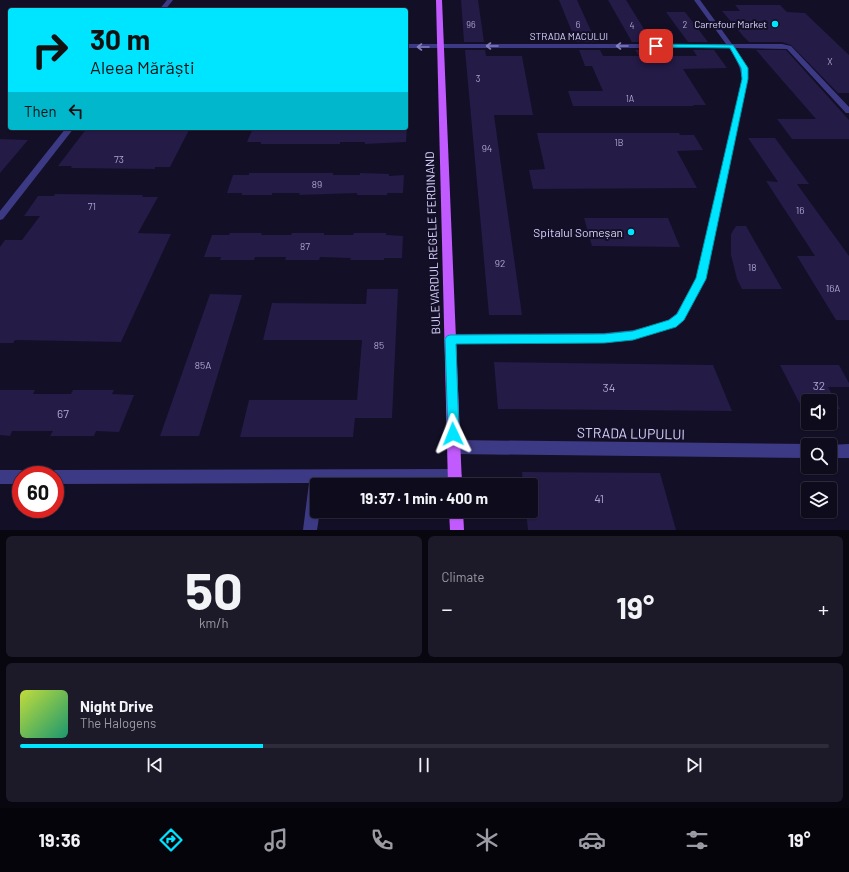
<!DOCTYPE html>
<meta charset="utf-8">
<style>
body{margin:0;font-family:Barlow,sans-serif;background:#1c1929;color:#f1f3f6;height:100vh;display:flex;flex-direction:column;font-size:15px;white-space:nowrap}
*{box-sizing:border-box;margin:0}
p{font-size:13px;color:#9b9ba3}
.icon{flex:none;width:22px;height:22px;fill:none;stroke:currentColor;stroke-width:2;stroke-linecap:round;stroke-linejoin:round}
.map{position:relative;height:530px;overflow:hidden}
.panel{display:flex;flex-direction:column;gap:6px;padding:6px;background:#08060f;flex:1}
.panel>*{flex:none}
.hud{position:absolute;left:8px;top:8px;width:400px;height:122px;border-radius:4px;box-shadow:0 1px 3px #0004,0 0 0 1px #2e2b3b;background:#00e5ff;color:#111;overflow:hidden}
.controls{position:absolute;left:801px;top:394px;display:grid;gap:8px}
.controls a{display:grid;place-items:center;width:36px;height:36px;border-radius:4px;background:#0e0b1c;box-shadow:0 1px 3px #0004,0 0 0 1px #2e2b3b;font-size:20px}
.speed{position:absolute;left:12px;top:466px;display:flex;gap:8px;font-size:20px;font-weight:700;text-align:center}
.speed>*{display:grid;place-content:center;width:52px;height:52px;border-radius:50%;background:#0e0b1c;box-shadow:0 1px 3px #0004,0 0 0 1px #2e2b3b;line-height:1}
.speed .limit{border:6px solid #d22;background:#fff;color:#111}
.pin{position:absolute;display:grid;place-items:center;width:34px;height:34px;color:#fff;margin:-17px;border-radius:8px;box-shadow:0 2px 6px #0006}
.me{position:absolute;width:44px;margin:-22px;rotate:358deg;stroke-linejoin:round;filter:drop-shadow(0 0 3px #0008)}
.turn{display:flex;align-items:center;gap:14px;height:84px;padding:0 16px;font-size:18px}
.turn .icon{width:52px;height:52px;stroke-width:2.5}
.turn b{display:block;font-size:28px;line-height:34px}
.then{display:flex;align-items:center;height:38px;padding:0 16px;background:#0003;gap:8px;font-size:15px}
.big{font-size:30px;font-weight:700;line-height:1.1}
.panel .card{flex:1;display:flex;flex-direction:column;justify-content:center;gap:6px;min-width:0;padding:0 14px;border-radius:6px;background:#1c1929}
.panel .dial{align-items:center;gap:0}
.dial b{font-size:52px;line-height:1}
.song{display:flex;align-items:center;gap:12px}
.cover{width:48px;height:48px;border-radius:6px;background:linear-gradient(135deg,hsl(70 70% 55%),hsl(160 70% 35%))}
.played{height:4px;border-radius:2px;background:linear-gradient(90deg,#00e5ff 30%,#2e2b3b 30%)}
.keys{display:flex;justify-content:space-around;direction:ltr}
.heat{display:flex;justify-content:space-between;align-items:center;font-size:22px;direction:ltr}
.panel .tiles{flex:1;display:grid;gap:6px;grid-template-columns:1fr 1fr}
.card:last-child{grid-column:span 2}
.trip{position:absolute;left:310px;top:478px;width:228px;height:40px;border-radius:4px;background:#0e0b1c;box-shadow:0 1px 3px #0004,0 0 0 1px #2e2b3b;font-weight:700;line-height:40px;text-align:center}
.menu{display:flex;height:64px;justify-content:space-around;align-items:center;background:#06040b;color:#9b9ba3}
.menu .icon{width:28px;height:28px}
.menu .selected{color:#00e5ff}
.menu b{font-size:18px;color:#f1f3f6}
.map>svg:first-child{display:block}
.building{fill:#241b47}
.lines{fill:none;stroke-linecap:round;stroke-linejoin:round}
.street{fill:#3d3a85;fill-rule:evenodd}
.primary{fill:#c25bff;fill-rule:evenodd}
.oneway{stroke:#837fbc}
.route{fill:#00e5ff;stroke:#0095a6}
.poi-dot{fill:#00e5ff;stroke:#130f26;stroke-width:1.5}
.labels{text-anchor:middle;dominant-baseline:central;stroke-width:4;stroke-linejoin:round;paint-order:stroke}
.far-number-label{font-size:9px;fill:#aca6d1}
.far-poi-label{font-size:10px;fill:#d9d4ff;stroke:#130f26;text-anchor:end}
.far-street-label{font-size:10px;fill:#d9d4ff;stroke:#130f26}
.number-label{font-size:10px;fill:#aca6d1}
.poi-label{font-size:12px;fill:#d9d4ff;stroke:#130f26;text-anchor:end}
.street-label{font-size:12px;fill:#d9d4ff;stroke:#130f26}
.near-number-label{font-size:12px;fill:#aca6d1}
.near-street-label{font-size:14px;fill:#d9d4ff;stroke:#130f26}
</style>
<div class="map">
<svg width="849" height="530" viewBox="0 0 849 530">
<rect width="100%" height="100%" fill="#130f26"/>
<g class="building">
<polygon points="461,0 478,0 484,42 464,42"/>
<polygon points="559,0 577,0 596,42 576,42"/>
<polygon points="608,0 626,0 652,42 632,42"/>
<polygon points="735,5 780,5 787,12 805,13 849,55 849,93 838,93 791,45 782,42 749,42 743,36 722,11 740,11"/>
<polygon points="666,12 685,12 708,42 688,42"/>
<polygon points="465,50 485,50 486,56 522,56 533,115 494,115 522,315 489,315"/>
<polygon points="579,50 600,50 603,56 639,56 635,50 656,50 660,56 697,56 693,50 714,50 727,68 683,69 706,105 693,105 694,106 573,106 568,91 603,91 592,66 585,66"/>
<polygon points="756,50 786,50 849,120 849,139 792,139 777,119 816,119"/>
<polygon points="87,128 190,128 170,167 155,167 155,169 71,168 72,166 58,166"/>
<polygon points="253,128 407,128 406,142 365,144 365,142 340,142 340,144 261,144 261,142 247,142"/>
<polygon points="537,133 679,133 680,135 694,135 703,150 677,151 697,188 533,189 529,170 545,169"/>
<polygon points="748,138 775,138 809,184 797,184 849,256 849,320 836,320 797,256 815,256 766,181 778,182"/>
<polygon points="0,139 28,140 0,173"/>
<polygon points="249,173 333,173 333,175 360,175 360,173 389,174 389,176 404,175 403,193 387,193 387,195 357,195 357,193 299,195 300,193 272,193 272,195 242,195 242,193 227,193 233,175 249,175"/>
<polygon points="55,194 143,195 142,197 158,197 138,233 171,234 121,342 15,340 13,343 0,343 0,247 5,240 22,240 40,216 24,216 38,196 54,196"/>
<polygon points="584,218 668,218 680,247 592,246"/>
<polygon points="736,226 746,226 782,289 742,289 737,279 731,255 731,234"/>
<polygon points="230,233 262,233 261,235 291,235 292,233 324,233 324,235 353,235 354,233 386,233 386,235 403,236 402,258 384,258 384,260 350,260 351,258 320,257 319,260 285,260 286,257 255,257 254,260 220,260 221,257 204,257 212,235 229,235"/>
<polygon points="367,289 398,289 392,418 355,418 353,437 240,437 249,400 357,400 362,340 263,340 272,303 366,304"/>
<polygon points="210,294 242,295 199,436 160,436"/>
<polygon points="494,362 713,365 732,411 498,409"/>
<polygon points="780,365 839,365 849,383 849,387 828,387 840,409 830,409 830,401 808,401 808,408 802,408"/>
<polygon points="0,390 35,390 33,394 71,394 73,390 114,390 112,394 134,395 119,432 96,431 94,436 50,436 53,431 12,431 10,436 0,435"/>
<polygon points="522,472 660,473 676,530 528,530 526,511 531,511 531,485 523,485"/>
</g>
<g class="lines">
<g class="street">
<polygon points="167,0 173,0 165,10 159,10"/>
<path d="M 694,0 L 700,0 L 732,44 L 782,44 L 791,46 L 849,107 L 849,113 L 846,113 L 787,49 L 735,48 L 747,68 L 748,79 L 706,279 L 684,320 L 676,327 L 633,340 L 604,343 L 450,344 L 446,343 L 444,339 L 446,335 L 450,334 L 604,333 L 633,330 L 654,325 L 668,320 L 676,314 L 696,279 L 742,79 C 740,66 736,58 729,48 L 406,48 L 406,44 L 726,44 Z"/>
<polygon points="66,128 74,128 3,219 0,220 0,211"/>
<polygon points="454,440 808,444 809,445 808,445 808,458 454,454 449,452 447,447 449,442"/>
<polygon points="849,444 849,458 830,458 830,445 829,445"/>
<polygon points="455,469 460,471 462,476 460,481 455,483 323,483 323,485 317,485 317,511 320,511 317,530 303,530 309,483 55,484 55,475 49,475 50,472 55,470"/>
<polygon points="0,470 21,470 26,472 27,475 21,475 21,484 0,484"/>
</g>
<g class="primary">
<polygon points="436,0 442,0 462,485 448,485"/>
<polygon points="449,511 463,511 464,530 450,530"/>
</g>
</g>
<defs><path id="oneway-shaft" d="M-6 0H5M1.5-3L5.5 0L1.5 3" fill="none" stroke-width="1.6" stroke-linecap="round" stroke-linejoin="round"/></defs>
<g class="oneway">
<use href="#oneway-shaft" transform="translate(492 46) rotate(180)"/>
<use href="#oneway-shaft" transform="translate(622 46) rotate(180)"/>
<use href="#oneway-shaft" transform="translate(423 47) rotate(-180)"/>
</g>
<polygon class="route" points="656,44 733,45 748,68 748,79 706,279 684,320 676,327 633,340 604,343 456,344 459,434 458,438 453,440 449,438 448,434 445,339 447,336 450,335 604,334 633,331 669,320 677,314 696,278 742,79 741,68 730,48 654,47 654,45"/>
<g class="poi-dot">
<circle cx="775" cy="24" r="4"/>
<circle cx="631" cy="232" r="4"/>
</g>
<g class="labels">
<g class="far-number-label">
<text x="471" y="24">96</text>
<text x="578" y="24">6</text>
<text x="685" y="24">2</text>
<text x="632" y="25">4</text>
<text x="830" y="61">X</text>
<text x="478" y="78">3</text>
<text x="630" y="98">1A</text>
<text x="619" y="142">1B</text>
</g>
<g class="far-poi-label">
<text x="767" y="24">Carrefour Market</text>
</g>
<g class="far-street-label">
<text x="569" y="36">STRADA MACULUI</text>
</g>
<g class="number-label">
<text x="487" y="148">94</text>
<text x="119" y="159">73</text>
<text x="317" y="184">89</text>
<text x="92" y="206">71</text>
<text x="800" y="210">16</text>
<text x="305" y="246">87</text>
<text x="500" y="263">92</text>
<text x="752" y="267">18</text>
<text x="833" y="288">16A</text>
<text x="379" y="345">85</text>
<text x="203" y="365">85A</text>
</g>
<g class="poi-label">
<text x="623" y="232">Spitalul Someșan</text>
</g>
<g class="street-label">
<text transform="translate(432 243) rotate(-92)">BULEVARDUL REGELE FERDINAND</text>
</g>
<g class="near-number-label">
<text x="819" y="385">32</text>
<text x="609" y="387">34</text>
<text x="63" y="413">67</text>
<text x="599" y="498">41</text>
</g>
<g class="near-street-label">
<text transform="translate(631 433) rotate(1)">STRADA LUPULUI</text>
</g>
</g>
</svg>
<div class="controls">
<a><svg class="icon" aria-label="sound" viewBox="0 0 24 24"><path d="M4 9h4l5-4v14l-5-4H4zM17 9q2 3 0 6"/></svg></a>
<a><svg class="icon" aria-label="search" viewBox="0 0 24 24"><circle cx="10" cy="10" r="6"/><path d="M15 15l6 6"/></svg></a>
<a><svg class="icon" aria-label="layers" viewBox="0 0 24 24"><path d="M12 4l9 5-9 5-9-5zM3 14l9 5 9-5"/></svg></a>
</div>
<div class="speed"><div class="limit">60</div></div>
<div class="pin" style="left:656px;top:46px;background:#d93025"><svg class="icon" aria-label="arrive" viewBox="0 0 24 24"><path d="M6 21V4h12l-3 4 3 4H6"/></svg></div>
<svg class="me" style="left:453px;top:434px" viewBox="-20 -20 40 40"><path d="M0-17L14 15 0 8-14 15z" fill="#00e5ff" stroke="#fff" stroke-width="4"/></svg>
<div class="trip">19:37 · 1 min · 400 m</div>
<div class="hud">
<div class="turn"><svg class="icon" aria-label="right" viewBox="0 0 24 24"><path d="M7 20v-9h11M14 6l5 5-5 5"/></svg><div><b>30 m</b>Aleea Mărăști</div></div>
<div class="then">Then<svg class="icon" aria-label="left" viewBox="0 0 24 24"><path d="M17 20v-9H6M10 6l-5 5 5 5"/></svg></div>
</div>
</div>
<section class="panel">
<div class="tiles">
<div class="card dial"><b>50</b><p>km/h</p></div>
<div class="card"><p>Climate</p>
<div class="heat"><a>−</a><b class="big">19°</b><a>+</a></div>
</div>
<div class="card">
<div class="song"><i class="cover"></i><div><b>Night Drive</b><p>The Halogens</p></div></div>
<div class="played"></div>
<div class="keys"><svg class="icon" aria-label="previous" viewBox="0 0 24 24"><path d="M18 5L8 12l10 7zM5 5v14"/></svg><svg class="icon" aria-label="pause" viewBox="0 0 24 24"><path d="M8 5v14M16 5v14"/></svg><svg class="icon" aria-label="next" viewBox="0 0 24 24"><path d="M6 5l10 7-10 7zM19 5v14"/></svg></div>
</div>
</div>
</section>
<nav class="menu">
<b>19:36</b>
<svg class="icon selected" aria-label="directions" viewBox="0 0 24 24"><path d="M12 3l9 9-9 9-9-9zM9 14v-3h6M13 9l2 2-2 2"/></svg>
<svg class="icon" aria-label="music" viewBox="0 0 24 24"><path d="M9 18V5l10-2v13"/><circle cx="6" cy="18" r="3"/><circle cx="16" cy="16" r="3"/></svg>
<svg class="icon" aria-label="phone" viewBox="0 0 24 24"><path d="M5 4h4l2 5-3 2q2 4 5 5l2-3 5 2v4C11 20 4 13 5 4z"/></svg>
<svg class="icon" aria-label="climate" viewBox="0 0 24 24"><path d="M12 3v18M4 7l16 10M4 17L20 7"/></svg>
<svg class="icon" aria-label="car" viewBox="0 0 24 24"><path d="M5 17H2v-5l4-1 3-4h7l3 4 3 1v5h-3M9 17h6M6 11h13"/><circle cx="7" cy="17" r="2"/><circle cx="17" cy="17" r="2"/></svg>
<svg class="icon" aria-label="filters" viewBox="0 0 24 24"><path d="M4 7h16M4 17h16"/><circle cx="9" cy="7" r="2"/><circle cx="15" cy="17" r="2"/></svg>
<b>19°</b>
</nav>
